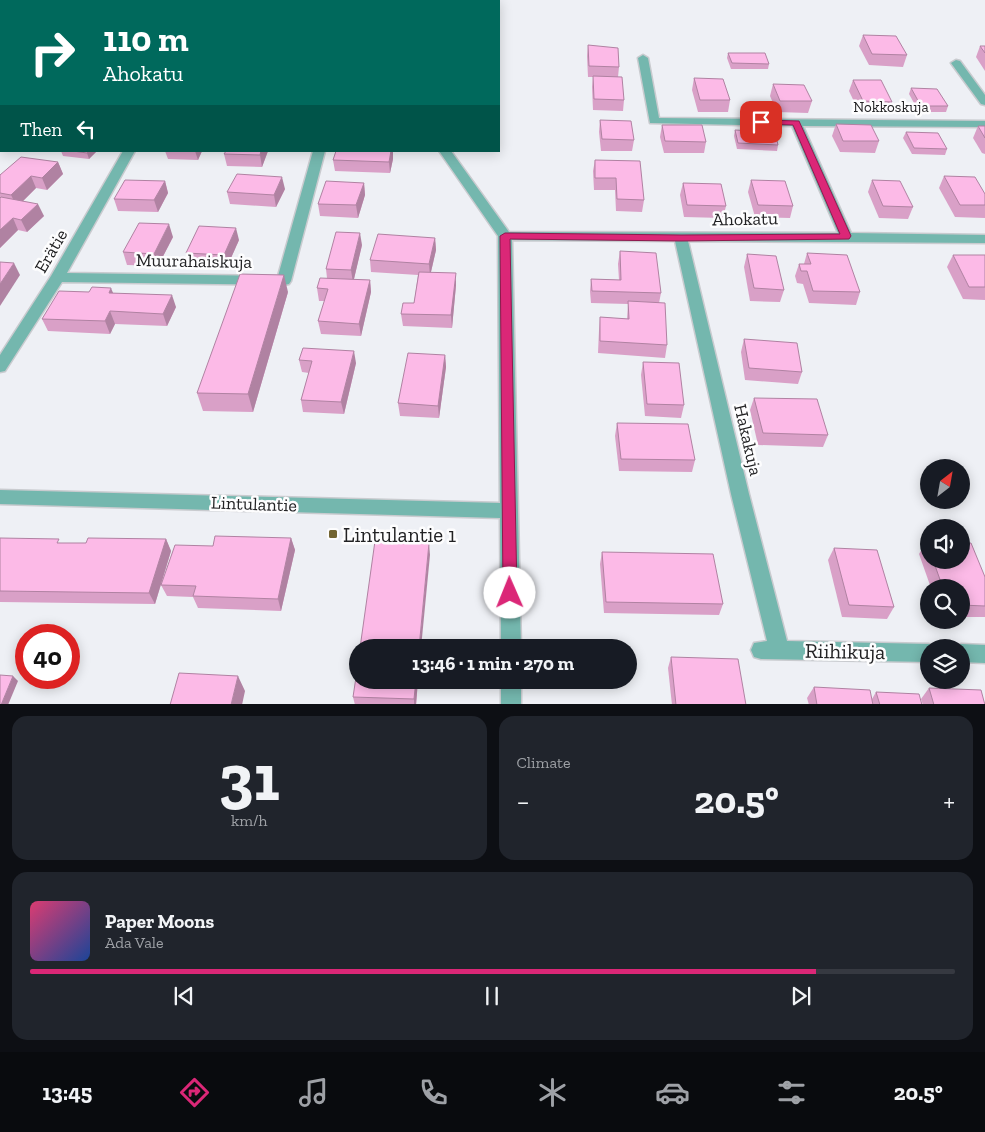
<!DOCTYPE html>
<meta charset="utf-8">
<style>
body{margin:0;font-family:"Zilla Slab",serif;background:#20242c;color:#f1f3f6;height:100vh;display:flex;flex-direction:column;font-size:19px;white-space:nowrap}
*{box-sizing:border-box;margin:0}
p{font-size:16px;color:#9ea1a6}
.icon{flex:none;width:28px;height:28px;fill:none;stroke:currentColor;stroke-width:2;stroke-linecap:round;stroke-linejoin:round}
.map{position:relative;height:704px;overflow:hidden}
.side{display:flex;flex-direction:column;gap:12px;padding:12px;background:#0d0f14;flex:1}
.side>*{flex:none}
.banner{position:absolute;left:0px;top:0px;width:500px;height:152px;box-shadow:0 2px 12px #0003;background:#00695c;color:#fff;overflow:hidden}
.needle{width:32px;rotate:31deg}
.tools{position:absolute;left:920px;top:459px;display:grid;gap:10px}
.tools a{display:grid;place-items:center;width:50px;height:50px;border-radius:50%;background:#171b24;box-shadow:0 2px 12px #0003;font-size:25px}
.speed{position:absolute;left:15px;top:624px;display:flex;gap:10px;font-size:25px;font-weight:700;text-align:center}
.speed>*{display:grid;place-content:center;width:65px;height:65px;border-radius:50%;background:#171b24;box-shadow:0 2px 12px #0003;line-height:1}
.speed .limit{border:8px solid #d22;background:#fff;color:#111}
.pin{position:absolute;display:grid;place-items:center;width:42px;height:42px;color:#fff;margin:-21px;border-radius:10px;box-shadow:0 2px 8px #0006}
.me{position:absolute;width:55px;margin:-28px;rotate:359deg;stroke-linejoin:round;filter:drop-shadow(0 0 4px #0008)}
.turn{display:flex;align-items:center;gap:18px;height:105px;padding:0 20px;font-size:22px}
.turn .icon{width:65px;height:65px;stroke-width:2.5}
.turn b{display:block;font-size:35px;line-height:42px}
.then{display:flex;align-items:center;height:48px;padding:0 20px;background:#0003;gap:10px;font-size:19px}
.big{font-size:38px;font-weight:700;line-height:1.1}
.side .widget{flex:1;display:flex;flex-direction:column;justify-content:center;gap:8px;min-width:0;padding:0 18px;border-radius:15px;background:#20242c}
.side .dial{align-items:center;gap:0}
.dial b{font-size:65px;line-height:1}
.song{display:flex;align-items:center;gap:15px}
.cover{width:60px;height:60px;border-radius:8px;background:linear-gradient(135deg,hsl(340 70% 55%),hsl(220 70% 35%))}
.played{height:5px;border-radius:2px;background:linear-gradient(90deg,#db2777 85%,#363941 85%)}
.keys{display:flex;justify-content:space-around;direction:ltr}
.heat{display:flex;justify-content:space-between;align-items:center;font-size:28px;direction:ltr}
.side .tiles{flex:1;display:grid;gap:12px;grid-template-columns:1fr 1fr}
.widget:last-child{grid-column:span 2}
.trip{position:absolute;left:349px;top:639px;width:288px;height:50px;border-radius:25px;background:#171b24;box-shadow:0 2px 12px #0003;font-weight:700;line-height:50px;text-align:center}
.tab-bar{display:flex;height:80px;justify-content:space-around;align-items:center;background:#090b0e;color:#9ea1a6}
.tab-bar .icon{width:35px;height:35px}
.tab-bar .on{color:#db2777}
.tab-bar b{font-size:22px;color:#f1f3f6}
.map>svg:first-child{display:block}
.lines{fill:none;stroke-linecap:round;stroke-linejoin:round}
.minor-casing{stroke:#c9cbcf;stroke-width:3}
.minor{fill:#74b7ae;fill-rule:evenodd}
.wall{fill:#d9a0c7}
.shaded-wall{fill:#b082a2}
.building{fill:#fcbae7;stroke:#b082a2}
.route{fill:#db2777;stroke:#8e194d}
.poi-dot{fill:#736532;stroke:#fdfdfe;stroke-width:2}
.labels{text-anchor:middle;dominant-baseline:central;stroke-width:5;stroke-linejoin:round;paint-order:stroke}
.far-street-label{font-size:15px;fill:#222224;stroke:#fdfdfe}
.street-label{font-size:18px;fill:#222224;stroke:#fdfdfe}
.near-poi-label{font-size:21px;fill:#222224;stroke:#fdfdfe;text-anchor:start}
.near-street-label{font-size:21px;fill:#222224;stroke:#fdfdfe}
</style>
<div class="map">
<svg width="985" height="705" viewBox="0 0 985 705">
<rect width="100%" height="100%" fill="#eef0f5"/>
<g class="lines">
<g class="minor-casing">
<g id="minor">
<polygon points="267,0 278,0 279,1 268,1"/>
<polygon points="643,55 648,58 659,118 985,121 985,127 803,126 851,233 985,235 985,243 688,241 749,494 787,641 929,644 937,648 929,648 929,662 761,659 754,657 751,650 754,643 767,641 731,494 675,241 512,240 521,648 501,648 500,518 0,504 0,490 500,503 498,236 439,151 451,151 509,232 838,233 792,126 650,123 638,58"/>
<polygon points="956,60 960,61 985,95 985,105 981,104 951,63"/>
<polygon points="123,151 135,151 67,273 278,276 313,151 325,151 291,281 289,284 284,285 62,282 5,371 0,372 0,355 51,276"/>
<polygon points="961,644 985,645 985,663 961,662 961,648 953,648"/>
<rect x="501" y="680" width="20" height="25"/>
</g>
</g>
<use href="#minor" class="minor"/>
</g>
<g class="wall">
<polygon points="0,0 1,1 1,20 0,20"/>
<polygon points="863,35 907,55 903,67 869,65 859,46"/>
<polygon points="588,45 619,67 618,77 624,100 623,111 593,110 592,87 593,77 588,77 587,56"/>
<polygon points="980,46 985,46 985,71 976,57"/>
<polygon points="728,53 769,64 768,69 731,69 727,58"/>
<polygon points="694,78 730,100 728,112 698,112 692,90"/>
<polygon points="853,80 892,102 888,113 859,112 849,91"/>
<polygon points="773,84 812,101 808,113 777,112 770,96"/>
<polygon points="911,88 948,106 946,112 919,112 909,94"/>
<polygon points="1,106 1,129 0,129 0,107"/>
<polygon points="600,120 634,140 632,151 601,151 599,132"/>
<polygon points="836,124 879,141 875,153 840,152 832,136"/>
<polygon points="662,125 706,142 704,153 664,153 660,137"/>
<polygon points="978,126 985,126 985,154 982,153 973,138"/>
<polygon points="735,130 778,145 777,151 737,149 734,136"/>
<polygon points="906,132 947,149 945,155 912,154 903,138"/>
<polygon points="61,151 97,151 89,159 63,156"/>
<polygon points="165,151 202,151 198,160 168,159"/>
<polygon points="226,151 268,151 262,167 227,166 224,154"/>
<polygon points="336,151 393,151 393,159 390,173 335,171 333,160"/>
<polygon points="595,160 644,200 642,212 616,211 615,190 594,190 593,171"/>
<polygon points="58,162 63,174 47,190 36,188 23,201 44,216 27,232 18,230 0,248 0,175"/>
<polygon points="944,176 985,194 985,218 955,217 939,188"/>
<polygon points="751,180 793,206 790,218 755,217 748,192"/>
<polygon points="872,180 913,207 908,219 879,218 868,192"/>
<polygon points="165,181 168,193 158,212 118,211 114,199"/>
<polygon points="364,183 365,195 358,218 320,216 318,204"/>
<polygon points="683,183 726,206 723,218 684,217 680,195"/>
<polygon points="285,189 276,207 230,204 227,192"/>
<polygon points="173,237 158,266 127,265 123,252"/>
<polygon points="435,238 436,250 431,272 456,285 452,328 403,326 401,314 414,303 418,275 371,272 370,260"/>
<polygon points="239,240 227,267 190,266 186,253"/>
<polygon points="362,245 354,279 370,280 371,292 361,336 321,334 318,321 325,301 319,301 317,288 327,278 326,269"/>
<polygon points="620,251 661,293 659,303 667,345 665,358 598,353 599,330 600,317 627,319 628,304 591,303 590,291 591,279 619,280 618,264"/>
<polygon points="807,253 860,292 856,305 809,303 803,284 797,283 795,276 799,264 804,264"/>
<polygon points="747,254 784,290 780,302 750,301 744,267"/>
<polygon points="953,255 985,255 985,300 963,299 947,267"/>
<polygon points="89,292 114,293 176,307 167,326 115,324 110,334 48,331 42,319"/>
<polygon points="288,292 253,412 203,411 197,393"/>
<polygon points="744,339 802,372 798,384 745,380 741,352"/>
<polygon points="445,355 446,367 439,418 400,416 398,403"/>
<polygon points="299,360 356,363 344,414 303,412 301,400 309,373 302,372"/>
<polygon points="643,362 684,405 681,418 645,416 641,375"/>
<polygon points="754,398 828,435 823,447 758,445 750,410"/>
<polygon points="617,423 695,460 692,472 619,471 615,436"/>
<polygon points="0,538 61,543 86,543 166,539 171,551 155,604 0,602"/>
<polygon points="291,538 295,550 281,611 198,608 193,597 167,596 161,585 213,546"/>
<polygon points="926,542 929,542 929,560 961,560 985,577 985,617 961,617 961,588 931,588 919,554"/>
<polygon points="834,548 894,607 887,619 842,617 828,560"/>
<polygon points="602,552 723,604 719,615 604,613 600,564"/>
<polygon points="671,657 746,705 672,705 668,668"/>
<polygon points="418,680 416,705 355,705 353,697"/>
<polygon points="814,687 872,699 876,692 922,705 809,705 807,698"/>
<polygon points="929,688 985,705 923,705 921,699"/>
</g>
<g class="shaded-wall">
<polygon points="89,151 97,151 89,159 87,153"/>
<polygon points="195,151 202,151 198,160"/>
<polygon points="261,151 268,151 262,167 260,155"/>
<polygon points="391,151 393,151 393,159 390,173 389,162"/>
<polygon points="58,162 63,174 47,190 42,178"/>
<polygon points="31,176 36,188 17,207 11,195"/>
<polygon points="282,177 285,189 276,207 274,195"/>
<polygon points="165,181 168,193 158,212 154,200"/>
<polygon points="364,183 365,195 358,218 356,205"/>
<polygon points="38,204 44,216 27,232 21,220"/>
<polygon points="13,218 18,230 0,248 0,230"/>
<polygon points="169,224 173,237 158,266 154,254"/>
<polygon points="236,228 239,240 227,267 224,255"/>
<polygon points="360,233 362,245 353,283 351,270"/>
<polygon points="435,238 436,250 430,276 429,264"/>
<polygon points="14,263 20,275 0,306 0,284"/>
<polygon points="456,273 456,285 452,328 451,315"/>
<polygon points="284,275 288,292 253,412 248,394"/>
<polygon points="370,280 371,292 361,336 359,324"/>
<polygon points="111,288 116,300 109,293"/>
<polygon points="172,295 176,307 167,326 163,314"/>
<polygon points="110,311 115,324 110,334 105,321"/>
<polygon points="354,351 356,363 344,414 341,402"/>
<polygon points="445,355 446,367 439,418 438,406"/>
<polygon points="291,538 295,550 281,611 278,599"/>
<polygon points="166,539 171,551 155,604 149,593"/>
<polygon points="429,543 430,555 421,648 419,648"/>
<polygon points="13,676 18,681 8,705 1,705"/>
<polygon points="238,676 245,691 242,705 231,705"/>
<polygon points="416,680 418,680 416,705 414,705 414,699"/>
</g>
<g class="building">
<polygon points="0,0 16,0 20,1 1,1 1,11 0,11"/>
<polygon points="863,35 896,36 907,55 872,54"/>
<polygon points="588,45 618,48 619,67 589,66"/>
<polygon points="980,46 985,46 985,53"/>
<polygon points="728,53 765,53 769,64 732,63"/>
<polygon points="593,76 622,77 624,100 594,99"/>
<polygon points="694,78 723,79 730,100 700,100"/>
<polygon points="853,80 881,80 892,102 863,101"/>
<polygon points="773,84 804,85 812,101 780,101"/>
<polygon points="911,88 937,89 948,106 921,106"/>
<polygon points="1,106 1,118 0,118 0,107"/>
<polygon points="600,120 631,121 634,140 602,139"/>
<polygon points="836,124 871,125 879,141 843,141"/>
<polygon points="662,125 702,125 706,142 665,141"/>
<polygon points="978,126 985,126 985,138"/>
<polygon points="735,130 775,132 778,145 738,143"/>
<polygon points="906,132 938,133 947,149 914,148"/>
<polygon points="73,151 89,151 87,153"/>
<polygon points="226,151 261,151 260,155 224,154"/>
<polygon points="336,151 391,151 389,162 333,160"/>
<polygon points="21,157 58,162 42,178 31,176 11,195 0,193 0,175"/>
<polygon points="595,160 640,161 644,200 617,199 616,178 595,178"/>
<polygon points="237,174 282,177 274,195 227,192"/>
<polygon points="944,176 975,177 985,194 985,205 960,205"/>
<polygon points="125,180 165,181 154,200 114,199"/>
<polygon points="751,180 785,181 793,206 758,205"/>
<polygon points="872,180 900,181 913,207 883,206"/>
<polygon points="326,181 364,183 356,205 318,204"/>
<polygon points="683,183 721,184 726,206 687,205"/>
<polygon points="1,197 38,204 21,220 13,218 0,230 0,198"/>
<polygon points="139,223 169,224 154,254 123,252"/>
<polygon points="199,226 236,228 224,255 186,253"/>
<polygon points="336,232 360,233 351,270 326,269"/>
<polygon points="378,234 435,238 429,264 370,260"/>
<polygon points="620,251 656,253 661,293 592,291 591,279 621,280"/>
<polygon points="807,253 847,255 860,292 813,291 807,271 801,271 799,264 811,264"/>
<polygon points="747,254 776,256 784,290 754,288"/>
<polygon points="953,255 985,255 985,287 969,287"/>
<polygon points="0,262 14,263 0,284"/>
<polygon points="419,272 456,273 451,315 401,314 403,303 414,303"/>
<polygon points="240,274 284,275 248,394 197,393"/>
<polygon points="320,278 370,280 359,324 318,321 328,289 317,288"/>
<polygon points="92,287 111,288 109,293 172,295 163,314 110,311 105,321 42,319 59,291 89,292"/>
<polygon points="628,301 665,303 667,345 600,341 600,317 629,319"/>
<polygon points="744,339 797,343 802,372 749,368"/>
<polygon points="303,348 354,351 341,402 301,400 312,361 299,360"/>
<polygon points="408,353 445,355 438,406 398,403"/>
<polygon points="643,362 679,363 684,405 647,404"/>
<polygon points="754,398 817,399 828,435 763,433"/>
<polygon points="617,423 688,424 695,460 621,459"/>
<polygon points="215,536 291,538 278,599 193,596 196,586 161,585 175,545 213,546"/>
<polygon points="0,538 59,539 57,543 86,543 88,538 166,539 149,593 0,591"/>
<polygon points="375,541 429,543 419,648 360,648"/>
<polygon points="926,542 929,542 929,550"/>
<polygon points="961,543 971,543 985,577 985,606 961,605 961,588 943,588 933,560 961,560"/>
<polygon points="834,548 877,550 894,607 849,605"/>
<polygon points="602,552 713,554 723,604 606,602"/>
<polygon points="671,657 738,659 746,705 676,705"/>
<polygon points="358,664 358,680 416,680 414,699 353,697"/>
<polygon points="179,673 238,676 231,705 170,705"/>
<polygon points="0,675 13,676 1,705 0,705"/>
<polygon points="814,687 870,690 873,705 817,705"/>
<polygon points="929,688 981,690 985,705 934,705"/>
<polygon points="876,692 919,694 922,705 880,705"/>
</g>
<polygon class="route" points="761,120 799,121 851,236 849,239 681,241 510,239 517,593 515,597 510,599 505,597 503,593 500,236 505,233 681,235 840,234 793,125 758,124 758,121"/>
<rect class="poi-dot" x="328" y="529" width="10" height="10" rx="2.5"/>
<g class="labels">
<g class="far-street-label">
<text x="891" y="107">Nokkoskuja</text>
</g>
<g class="street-label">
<text transform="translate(745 219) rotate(-1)">Ahokatu</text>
<text transform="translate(51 251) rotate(-60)">Erätie</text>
<text transform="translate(194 261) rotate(1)">Muurahaiskuja</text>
<text transform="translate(748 440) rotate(77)">Hakakuja</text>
<text transform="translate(254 504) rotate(2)">Lintulantie</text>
</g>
<g class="near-poi-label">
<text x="343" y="534">Lintulantie 1</text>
</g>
<g class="near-street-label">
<text transform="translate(845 651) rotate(1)">Riihikuja</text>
</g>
</g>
</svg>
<div class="tools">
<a><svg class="needle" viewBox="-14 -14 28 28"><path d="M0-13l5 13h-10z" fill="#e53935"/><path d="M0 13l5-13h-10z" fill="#9ea1a6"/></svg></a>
<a><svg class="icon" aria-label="sound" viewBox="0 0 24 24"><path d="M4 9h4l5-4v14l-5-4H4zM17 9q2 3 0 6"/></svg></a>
<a><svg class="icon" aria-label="search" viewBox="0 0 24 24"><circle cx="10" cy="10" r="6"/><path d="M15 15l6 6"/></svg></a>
<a><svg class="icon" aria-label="layers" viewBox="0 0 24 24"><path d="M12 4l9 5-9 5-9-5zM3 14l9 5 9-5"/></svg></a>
</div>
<div class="speed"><div class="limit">40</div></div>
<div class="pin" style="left:761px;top:122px;background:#d93025"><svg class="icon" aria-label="arrive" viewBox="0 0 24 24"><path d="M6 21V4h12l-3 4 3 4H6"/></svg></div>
<svg class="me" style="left:510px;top:593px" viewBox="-20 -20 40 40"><circle r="19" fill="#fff"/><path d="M0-13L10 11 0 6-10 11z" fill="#db2777"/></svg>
<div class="trip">13:46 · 1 min · 270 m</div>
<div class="banner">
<div class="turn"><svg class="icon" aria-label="right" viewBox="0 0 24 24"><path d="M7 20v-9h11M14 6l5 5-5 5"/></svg><div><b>110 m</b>Ahokatu</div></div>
<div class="then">Then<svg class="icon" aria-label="left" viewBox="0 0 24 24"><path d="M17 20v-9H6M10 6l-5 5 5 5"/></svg></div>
</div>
</div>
<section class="side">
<div class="tiles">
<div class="widget dial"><b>31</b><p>km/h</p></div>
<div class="widget"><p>Climate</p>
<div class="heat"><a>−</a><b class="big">20.5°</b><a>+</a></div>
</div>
<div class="widget">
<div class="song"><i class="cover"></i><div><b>Paper Moons</b><p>Ada Vale</p></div></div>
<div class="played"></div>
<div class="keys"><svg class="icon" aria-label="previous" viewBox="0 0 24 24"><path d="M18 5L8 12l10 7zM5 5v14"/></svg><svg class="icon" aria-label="pause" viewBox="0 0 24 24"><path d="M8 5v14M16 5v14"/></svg><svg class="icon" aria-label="next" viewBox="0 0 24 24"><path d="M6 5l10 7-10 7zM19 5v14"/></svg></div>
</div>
</div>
</section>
<nav class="tab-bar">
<b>13:45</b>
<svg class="icon on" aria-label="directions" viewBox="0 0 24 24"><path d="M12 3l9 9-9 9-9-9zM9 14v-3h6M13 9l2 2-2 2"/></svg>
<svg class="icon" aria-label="music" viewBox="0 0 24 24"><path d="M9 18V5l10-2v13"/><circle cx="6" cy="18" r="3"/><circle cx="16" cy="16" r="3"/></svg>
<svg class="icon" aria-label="phone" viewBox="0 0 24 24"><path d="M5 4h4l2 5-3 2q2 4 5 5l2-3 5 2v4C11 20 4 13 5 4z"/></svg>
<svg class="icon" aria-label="climate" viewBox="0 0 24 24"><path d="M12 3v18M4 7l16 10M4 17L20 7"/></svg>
<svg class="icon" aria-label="car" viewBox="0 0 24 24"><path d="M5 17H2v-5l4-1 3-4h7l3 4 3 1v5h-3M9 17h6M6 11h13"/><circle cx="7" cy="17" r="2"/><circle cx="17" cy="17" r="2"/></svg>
<svg class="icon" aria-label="filters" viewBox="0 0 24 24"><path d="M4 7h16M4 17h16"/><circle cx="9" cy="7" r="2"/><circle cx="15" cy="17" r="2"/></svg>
<b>20.5°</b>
</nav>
